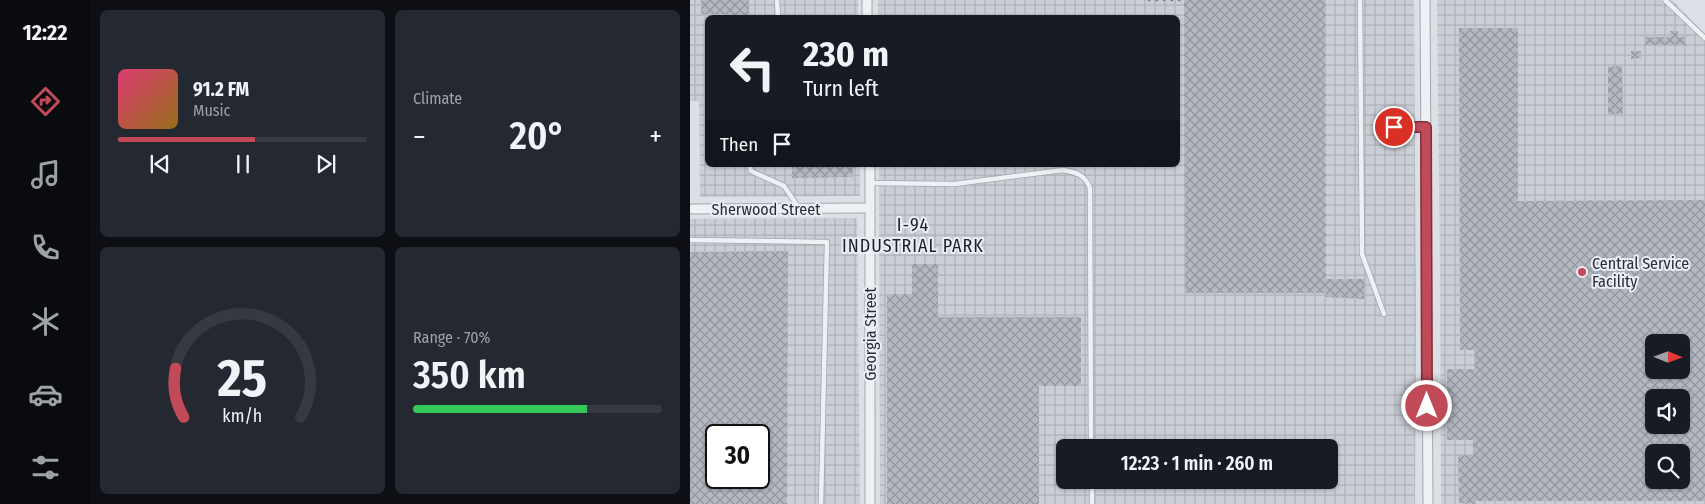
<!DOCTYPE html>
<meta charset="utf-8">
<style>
body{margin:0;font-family:"Fira Sans Condensed",sans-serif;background:#242831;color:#f1f3f6;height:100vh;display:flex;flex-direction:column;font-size:19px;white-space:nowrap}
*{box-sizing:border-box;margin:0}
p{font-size:16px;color:#9ea1a6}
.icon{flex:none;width:28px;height:28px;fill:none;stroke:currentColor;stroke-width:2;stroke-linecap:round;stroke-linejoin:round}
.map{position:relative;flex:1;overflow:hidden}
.sheet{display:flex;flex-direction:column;gap:10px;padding:10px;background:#0d0f14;width:600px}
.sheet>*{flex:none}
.banner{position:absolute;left:15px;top:15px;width:475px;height:152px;border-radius:8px;box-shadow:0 1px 4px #0004;background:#171b24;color:#f1f3f6;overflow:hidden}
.needle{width:32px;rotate:91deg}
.tools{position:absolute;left:955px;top:334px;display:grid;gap:10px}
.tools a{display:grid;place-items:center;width:45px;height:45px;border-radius:8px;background:#171b24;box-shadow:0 1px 4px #0004;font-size:25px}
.speed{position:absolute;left:15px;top:424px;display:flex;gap:10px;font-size:25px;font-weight:700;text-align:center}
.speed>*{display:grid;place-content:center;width:65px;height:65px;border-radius:50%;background:#171b24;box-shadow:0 1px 4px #0004;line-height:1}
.speed .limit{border:2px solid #111;border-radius:8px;background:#fff;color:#111}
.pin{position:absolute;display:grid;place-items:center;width:42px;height:42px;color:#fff;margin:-21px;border:2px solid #fff;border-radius:50%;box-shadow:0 1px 5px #0007}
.me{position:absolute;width:55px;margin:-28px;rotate:0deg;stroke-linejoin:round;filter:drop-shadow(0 0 4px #0008)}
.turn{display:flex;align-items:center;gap:18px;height:105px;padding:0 15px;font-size:22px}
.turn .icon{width:65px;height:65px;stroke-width:2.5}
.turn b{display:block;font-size:35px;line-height:42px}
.then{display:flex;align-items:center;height:48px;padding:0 15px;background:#0003;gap:10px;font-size:19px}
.big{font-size:38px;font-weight:600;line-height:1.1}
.sheet .widget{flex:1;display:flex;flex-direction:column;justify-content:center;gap:8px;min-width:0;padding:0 18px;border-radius:8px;background:#242831}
.sheet .dial{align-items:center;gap:0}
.dial svg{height:130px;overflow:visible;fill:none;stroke:#363941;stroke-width:7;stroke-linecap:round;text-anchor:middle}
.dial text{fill:#f1f3f6;stroke:none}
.song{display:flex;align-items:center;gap:15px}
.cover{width:60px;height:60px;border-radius:8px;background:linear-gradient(135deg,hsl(340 70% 55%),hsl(40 70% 35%))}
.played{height:5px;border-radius:2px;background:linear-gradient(90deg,#c14a58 55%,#363941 55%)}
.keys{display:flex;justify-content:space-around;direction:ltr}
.heat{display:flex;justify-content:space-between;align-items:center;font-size:28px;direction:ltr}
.charge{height:8px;border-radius:4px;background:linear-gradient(90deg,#34c759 70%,#363941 0)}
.sheet .tiles{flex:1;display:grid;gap:10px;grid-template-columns:repeat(2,1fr)}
.trip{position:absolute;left:366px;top:439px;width:282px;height:50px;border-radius:8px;background:#171b24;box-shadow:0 1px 4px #0004;font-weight:600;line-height:50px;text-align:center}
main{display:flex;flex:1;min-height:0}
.tabs{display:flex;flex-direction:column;width:90px;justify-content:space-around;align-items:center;background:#090b0e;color:#9ea1a6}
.tabs .icon{width:35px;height:35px}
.tabs .selected{color:#c14a58}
.tabs b{font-size:22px;color:#f1f3f6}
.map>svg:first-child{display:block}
.industrial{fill:url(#industrial-grid);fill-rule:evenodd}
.building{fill:url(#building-cross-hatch);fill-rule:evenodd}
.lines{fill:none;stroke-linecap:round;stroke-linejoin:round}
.lane-casing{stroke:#a2a6ae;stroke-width:6}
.street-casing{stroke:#a2a6ae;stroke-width:11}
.lane{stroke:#eef0f4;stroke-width:4.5}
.street{stroke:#eef0f4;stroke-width:9}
.rail{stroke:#777f8d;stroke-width:2.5;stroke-dasharray:2.5 5;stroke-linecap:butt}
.route-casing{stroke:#7d3039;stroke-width:12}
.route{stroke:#c14a58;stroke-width:9}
.poi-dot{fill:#c14a58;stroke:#ebeef3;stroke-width:2}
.labels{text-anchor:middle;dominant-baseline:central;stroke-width:4;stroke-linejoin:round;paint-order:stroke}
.street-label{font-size:16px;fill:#272d3a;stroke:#ebeef3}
.poi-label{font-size:16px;fill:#272d3a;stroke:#ebeef3;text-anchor:start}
.neighbourhood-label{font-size:18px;letter-spacing:1px;fill:#1a1f2a;stroke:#ebeef3}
</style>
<main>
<nav class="tabs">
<b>12:22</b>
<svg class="icon selected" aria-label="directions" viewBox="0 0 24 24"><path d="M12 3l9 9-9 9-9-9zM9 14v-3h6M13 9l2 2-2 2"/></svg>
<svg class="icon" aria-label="music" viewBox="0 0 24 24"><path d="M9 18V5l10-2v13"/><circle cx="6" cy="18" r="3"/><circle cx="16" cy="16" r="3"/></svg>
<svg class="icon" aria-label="phone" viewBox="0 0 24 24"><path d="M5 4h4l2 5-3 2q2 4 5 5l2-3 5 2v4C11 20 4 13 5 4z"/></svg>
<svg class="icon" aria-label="climate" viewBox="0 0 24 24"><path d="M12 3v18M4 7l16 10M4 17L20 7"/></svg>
<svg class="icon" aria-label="car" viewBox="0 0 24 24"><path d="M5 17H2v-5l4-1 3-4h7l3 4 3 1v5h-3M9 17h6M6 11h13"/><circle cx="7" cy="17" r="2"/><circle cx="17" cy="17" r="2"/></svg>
<svg class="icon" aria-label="filters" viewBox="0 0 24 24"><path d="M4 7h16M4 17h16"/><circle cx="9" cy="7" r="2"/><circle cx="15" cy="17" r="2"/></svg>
</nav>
<section class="sheet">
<div class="tiles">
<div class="widget">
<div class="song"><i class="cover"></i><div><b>91.2 FM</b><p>Music</p></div></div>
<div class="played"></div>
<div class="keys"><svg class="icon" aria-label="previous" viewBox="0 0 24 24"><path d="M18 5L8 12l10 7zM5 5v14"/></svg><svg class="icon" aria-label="pause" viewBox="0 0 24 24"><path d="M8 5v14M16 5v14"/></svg><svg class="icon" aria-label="next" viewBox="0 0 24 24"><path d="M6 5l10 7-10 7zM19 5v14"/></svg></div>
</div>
<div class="widget"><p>Climate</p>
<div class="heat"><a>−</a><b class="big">20°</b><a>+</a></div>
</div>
<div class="widget dial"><svg viewBox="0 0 100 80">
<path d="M14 69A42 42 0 1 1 86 69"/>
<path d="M14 69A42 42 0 0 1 9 39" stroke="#c14a58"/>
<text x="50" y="56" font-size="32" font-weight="700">25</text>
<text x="50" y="72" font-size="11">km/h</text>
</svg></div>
<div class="widget"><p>Range · 70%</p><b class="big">350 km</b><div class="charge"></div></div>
</div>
</section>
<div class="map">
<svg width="1015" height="504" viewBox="0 0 1015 504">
<defs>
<pattern id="industrial-grid" width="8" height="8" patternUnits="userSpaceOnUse" patternTransform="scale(1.25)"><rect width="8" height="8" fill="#caced6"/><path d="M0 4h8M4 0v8" fill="none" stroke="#aeb1b8"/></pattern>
<pattern id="building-cross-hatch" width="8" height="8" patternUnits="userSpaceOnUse" patternTransform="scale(1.25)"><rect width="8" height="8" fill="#b4b8c1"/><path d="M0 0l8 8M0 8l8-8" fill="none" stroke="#92969e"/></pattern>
</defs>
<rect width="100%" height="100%" fill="#dcdfe5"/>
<g class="industrial">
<polygon points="0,0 168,0 168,17 18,18 18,165 170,165 170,196 10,197 9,101 0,101"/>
<path d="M 188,0 L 724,0 L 726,320 L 725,504 L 190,504 L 189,165 L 488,165 L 488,18 L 188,17 ZM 375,448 L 640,448 L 640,480 L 375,480 Z"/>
<path d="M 747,0 L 982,0 L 1015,34 L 1015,504 L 751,504 L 750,264 ZM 964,342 L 991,342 L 991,370 L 964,370 ZM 964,398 L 991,398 L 991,425 L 964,425 ZM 964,452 L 991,452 L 991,480 L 964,480 Z"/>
<path d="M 167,218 L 170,504 L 0,504 L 0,219 ZM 26,435 L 69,435 L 69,478 L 26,478 Z"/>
</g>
<g class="building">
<polygon points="11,0 59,0 59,18 36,18 36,14 11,14"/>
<polygon points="494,0 635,0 636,279 675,279 674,299 636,297 636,293 495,293"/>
<path d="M 769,28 L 828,28 L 828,201 L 1015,200 L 1015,501 L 786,501 L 786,504 L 769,503 L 768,455 L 783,455 L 783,440 L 757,440 L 757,369 L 785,369 L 785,350 L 770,350 ZM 964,342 L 991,342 L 991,370 L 964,370 ZM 964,398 L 991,398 L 991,425 L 964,425 ZM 964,452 L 991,452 L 991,480 L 964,480 Z"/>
<polygon points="980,31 988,31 988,37 996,37 996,45 955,45 955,37 981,37"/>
<polygon points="941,51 951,51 951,58 941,59"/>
<polygon points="932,66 933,114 918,114 918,67"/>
<polygon points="102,165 163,165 163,177 102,178"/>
<path d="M 98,251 L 97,504 L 0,504 L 0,252 ZM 26,435 L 69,435 L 69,478 L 26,478 Z"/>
<polygon points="222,264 248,264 248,317 391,317 391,386 349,386 349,504 197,504 197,294 222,294"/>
</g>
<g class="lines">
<g class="lane-casing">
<g id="lane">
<polyline points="87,0 88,18"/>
<polyline points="670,0 672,254 694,314"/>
<polyline points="975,0 1015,38"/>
<polyline points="704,127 736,127"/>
<polyline points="59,165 61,171 94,186 109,208"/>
<path d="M 180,183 L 265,184 L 373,170 C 386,172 395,175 400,188 L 401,448"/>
<polyline points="0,240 137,242 131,504"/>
<polyline points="402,480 402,504"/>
</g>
</g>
<g class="street-casing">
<g id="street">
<polyline points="177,0 177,18"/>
<polyline points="735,0 738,504"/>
<polyline points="180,165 180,504"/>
<polyline points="2,209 180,208"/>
</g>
</g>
<use href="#lane" class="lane"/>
<use href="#street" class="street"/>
<polyline class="rail" points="458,0 494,0"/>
</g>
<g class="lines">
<g class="route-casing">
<polyline id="route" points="704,127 736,127 737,406"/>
</g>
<use href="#route" class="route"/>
</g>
<circle class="poi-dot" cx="892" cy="272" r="5"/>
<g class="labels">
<g class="street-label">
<text x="76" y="209">Sherwood Street</text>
<text transform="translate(180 334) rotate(-90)">Georgia Street</text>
</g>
<g class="poi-label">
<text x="902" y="263">Central Service<tspan x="902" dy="18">Facility</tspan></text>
</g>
<g class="neighbourhood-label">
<text x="223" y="225">I-94<tspan x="223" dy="21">INDUSTRIAL PARK</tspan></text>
</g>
</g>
</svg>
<div class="tools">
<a><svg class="needle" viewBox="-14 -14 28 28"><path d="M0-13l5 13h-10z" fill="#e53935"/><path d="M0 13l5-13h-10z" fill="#9ea1a6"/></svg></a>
<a><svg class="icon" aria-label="sound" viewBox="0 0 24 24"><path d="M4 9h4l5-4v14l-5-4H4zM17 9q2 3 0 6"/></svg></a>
<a><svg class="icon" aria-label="search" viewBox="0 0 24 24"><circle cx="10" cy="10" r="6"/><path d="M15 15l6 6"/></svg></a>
</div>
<div class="speed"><div class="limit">30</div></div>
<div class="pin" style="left:704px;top:127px;background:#d93025"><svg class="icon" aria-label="arrive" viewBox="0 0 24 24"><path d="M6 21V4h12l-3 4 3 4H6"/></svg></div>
<svg class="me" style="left:737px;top:406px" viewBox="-20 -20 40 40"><circle r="17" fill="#c14a58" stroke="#fff" stroke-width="3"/><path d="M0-11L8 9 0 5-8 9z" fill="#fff"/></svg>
<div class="trip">12:23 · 1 min · 260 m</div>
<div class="banner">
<div class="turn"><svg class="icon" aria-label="left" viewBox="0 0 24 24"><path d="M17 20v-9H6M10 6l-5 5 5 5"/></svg><div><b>230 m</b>Turn left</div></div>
<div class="then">Then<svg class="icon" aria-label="arrive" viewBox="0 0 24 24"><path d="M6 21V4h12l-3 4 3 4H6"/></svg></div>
</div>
</div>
</main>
